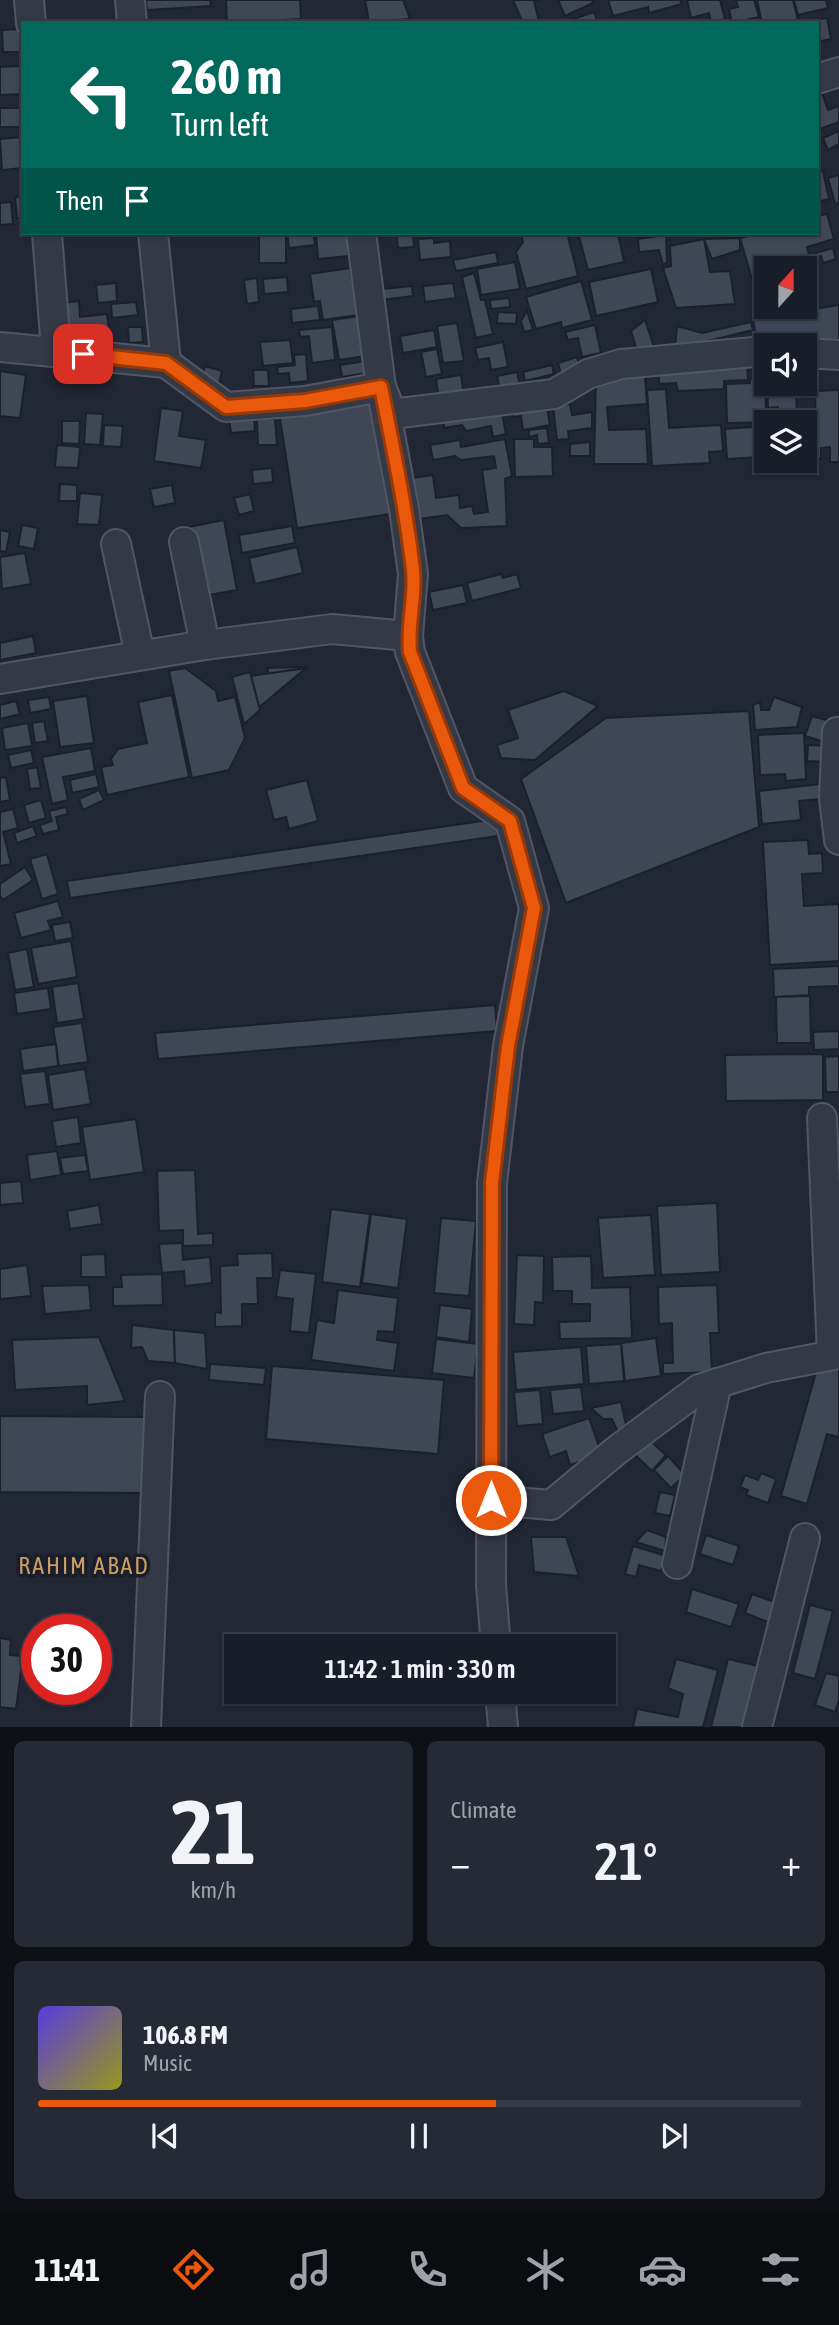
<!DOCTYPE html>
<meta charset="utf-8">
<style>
body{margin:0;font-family:"Asap Condensed",sans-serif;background:#262a34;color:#f1f3f6;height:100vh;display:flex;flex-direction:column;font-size:26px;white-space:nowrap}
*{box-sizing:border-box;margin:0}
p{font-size:23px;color:#9fa2a8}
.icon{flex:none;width:38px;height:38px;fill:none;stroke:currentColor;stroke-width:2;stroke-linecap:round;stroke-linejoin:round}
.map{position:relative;height:1727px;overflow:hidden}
.sheet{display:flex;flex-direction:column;gap:14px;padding:14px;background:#0e1016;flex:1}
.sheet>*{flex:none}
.guide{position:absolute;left:21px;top:21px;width:798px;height:214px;border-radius:0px;box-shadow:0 2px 5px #0004,0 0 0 2px #373b45;background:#00695c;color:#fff;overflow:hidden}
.needle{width:46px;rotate:21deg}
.fabs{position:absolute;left:754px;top:256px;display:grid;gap:14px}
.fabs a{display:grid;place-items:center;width:63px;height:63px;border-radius:0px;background:#191d28;box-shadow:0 2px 5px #0004,0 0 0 2px #373b45;font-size:35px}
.speed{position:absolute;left:21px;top:1614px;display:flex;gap:14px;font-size:35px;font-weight:700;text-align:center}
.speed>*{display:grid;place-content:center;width:91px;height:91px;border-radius:50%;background:#191d28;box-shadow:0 2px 5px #0004,0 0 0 2px #373b45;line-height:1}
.speed .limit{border:10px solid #d22;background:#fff;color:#111}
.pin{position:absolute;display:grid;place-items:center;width:60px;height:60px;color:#fff;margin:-30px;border-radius:14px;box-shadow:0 4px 10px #0006}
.me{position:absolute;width:77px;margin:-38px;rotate:0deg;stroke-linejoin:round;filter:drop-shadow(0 0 5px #0008)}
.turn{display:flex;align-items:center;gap:24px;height:147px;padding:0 35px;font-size:32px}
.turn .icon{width:91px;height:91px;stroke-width:2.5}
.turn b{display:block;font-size:49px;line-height:60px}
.then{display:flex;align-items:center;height:66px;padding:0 35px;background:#0003;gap:14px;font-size:26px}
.big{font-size:52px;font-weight:600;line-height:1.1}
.sheet .card{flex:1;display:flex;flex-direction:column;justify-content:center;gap:10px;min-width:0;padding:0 24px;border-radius:10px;background:#262a34}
.sheet .dial{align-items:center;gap:0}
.dial b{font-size:91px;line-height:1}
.song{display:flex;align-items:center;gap:21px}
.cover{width:84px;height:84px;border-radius:10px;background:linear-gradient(135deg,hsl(250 70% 55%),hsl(60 70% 35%))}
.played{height:7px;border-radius:4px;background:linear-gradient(90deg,#ea580c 60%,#373b45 60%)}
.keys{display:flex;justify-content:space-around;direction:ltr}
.heat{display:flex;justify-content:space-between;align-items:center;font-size:38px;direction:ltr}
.sheet .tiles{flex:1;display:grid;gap:14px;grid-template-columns:1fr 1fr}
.card:last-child{grid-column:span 2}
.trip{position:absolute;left:224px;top:1634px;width:392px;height:70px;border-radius:0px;background:#191d28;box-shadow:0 2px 5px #0004,0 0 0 2px #373b45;font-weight:600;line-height:70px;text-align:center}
.menu{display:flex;height:112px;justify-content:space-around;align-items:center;background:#0a0c10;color:#9fa2a8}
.menu .icon{width:49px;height:49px}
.menu .active{color:#ea580c}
.menu b{font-size:32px;color:#f1f3f6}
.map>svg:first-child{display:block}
.building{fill:#3f4656;stroke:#1c202c;stroke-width:2}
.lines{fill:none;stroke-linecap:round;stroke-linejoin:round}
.minor-casing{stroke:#525663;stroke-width:32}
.minor{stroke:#343946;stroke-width:28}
.route-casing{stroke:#983908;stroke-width:18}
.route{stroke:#ea580c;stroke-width:12}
.labels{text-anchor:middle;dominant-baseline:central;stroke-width:7;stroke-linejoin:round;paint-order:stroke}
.quarter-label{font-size:24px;letter-spacing:2px;fill:#cb9d61;stroke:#1a1e2a}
</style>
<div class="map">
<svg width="839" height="1727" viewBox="0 0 839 1727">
<rect width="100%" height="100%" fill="#212735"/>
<g class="building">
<polygon points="146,0 210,0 211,6 147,10"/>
<polygon points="226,0 300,0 301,19 227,23"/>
<polygon points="365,0 403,0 410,19 369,22"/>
<polygon points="513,0 540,0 534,1 539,21 523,23"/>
<polygon points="558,0 592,0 593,3 565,16"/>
<polygon points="608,0 680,0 682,4 649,13 648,7 613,16"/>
<polygon points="687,0 720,0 725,19 711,22 709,13 691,18"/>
<polygon points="736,0 754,0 759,17 732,23 729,9 738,7"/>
<polygon points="757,0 793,0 798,20 784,23 762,23"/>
<polygon points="794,0 826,0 828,8 798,15"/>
<polygon points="594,12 598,23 562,23"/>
<polygon points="827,18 831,39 817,42 817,23 803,22"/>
<polygon points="21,29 22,52 3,52 2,30"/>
<polygon points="21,66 23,94 0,95 0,67"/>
<polygon points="822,93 828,110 839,106 839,122 817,130 817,95"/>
<rect x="0" y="108" width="23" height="19"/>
<polygon points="839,131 839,149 837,145 828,150 823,138"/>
<polygon points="23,137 23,168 2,170 0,139"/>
<polygon points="823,171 829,199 817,202 817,172"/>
<polygon points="839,175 839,203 835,204 828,178"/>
<polygon points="23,196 23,218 17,218 15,197"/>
<polygon points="11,202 13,224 0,225 0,203"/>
<polygon points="827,214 834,239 807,247 810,260 784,268 766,268 766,282 754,286 740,238 760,233 817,233 817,216"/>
<polygon points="287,233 313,233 315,245 289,248"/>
<polygon points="316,233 347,233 349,256 318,259"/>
<polygon points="396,233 413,233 414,247 398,248"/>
<polygon points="521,233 530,235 567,233 578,276 526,289 516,252 523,242"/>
<polygon points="578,233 618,233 624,262 588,270"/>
<polygon points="666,233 667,262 663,265 659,250 639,252 638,239 666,235"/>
<rect x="259" y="234" width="27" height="29"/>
<polygon points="434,238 434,243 450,241 451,257 420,260 418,239"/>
<polygon points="740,238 740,250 712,259 704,239"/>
<polygon points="704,239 710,272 730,271 735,304 676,308 663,268 671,266 670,246"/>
<polygon points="833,248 836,259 823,263 821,256 818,257 816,253"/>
<polygon points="496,252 498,263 456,271 453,260"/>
<polygon points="515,262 520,289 481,295 477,269"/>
<polygon points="350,268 358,315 323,320 320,301 314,302 310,274"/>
<polygon points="651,269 658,302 596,316 589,282"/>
<polygon points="474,273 481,300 485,300 493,334 476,338 462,277"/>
<polygon points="287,277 288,292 264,294 263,279"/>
<polygon points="257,278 259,302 247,304 244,280"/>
<polygon points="581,281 592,320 562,328 561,322 536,329 526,297"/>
<polygon points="116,283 117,301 98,303 96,285"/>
<polygon points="453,283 456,298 425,302 423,286"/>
<polygon points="412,286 413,296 373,301 372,290"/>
<polygon points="766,287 766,306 805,306 805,299 811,298 813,309 839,305 839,342 813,347 811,338 758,348 752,314 764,312 759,288"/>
<polygon points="509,298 510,307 491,309 490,300"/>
<polygon points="79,301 80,317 107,314 109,329 82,332 83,341 68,342 64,303"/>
<polygon points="136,302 138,315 112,318 111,304"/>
<polygon points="318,306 320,320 292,323 291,309"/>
<polygon points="527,311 533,330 524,332 521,321"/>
<polygon points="498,312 517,313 516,324 497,323"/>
<polygon points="360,316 366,356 339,360 332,320"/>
<polygon points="645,320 656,353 638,354 631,331"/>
<polygon points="751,322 753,330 675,349 677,326 702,333"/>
<polygon points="457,323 464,361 443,363 437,326"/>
<polygon points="595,325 601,353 582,357 578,338 568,340 565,332"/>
<polygon points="128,327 142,327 143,342 129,343"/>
<polygon points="332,327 335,360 312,363 309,336 300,337 299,330"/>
<polygon points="434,330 437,347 403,353 400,336"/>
<polygon points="290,340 293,363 263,366 260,342"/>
<polygon points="503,342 508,367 491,370 489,358 478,360 475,348"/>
<polygon points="437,349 442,374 426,377 421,352"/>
<polygon points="306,354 308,381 290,383 289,373 278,374 277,367 295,365 294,355"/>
<polygon points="577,357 580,368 561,374 558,363"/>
<polygon points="805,357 808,394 796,395 797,416 779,416 778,407 768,408 767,383 805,383"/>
<polygon points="366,361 368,373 342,377 340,365"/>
<polygon points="747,361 748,380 724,381 724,389 678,391 676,383 659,384 658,363"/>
<polygon points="644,363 647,404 607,407 609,430 646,429 648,464 594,464 596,379"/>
<polygon points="552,365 554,374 525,381 523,372"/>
<polygon points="205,366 222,371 218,388 200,384"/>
<polygon points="253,370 268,370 269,386 254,386"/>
<polygon points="0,371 26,375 20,418 0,416"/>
<polygon points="517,372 520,385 500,390 497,376"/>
<polygon points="461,375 464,396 439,400 436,379"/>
<polygon points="765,378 766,410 777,410 777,422 727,423 726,384 750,383 750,379"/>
<polygon points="666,389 669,428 721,425 723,451 709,452 710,463 652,466 647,390"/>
<polygon points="839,390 839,462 830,462 830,447 821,448 821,459 805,459 805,427 816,426 815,391"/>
<polygon points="372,398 390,514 297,528 279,412"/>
<polygon points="546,402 550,425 523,430 521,416 513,417 511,409"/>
<polygon points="570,404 572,415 592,412 592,428 568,431 569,439 557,440 553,406"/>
<polygon points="161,408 183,411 179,436 206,440 201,468 154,461"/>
<polygon points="86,413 103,414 100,445 84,444"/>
<polygon points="502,413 506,434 493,437 491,426 466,431 462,425 444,428 443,416"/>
<polygon points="254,416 255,431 231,433 229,418"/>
<polygon points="257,419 275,419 277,445 258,445"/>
<polygon points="62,421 80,421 79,444 62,443"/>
<polygon points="104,425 123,426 121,447 103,446"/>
<polygon points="766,426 766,460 801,460 802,466 761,468 760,457 727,459 725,429"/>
<polygon points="547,428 549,443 538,444 537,435 529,437 529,430"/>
<polygon points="505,439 512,476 505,479 507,526 461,528 447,515 419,519 413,478 433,475 436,498 459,495 460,508 472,506 474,514 488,512 482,470 496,468 494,456 461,460 455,456 433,460 430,445 460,440 461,447"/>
<polygon points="514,439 534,439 534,447 552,447 553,476 515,477"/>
<polygon points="590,442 590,456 570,456 570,444"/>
<polygon points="57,445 80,447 78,468 55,467"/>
<polygon points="272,468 273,482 253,484 252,470"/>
<polygon points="60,484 77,485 77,501 59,501"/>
<polygon points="172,485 175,503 154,507 150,489"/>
<polygon points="80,493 102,495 99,525 77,524"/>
<polygon points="250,494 254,511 239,515 234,498"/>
<polygon points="224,520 237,590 203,596 189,527"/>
<polygon points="22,525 38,528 34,549 18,546"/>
<polygon points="292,526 295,543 242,553 239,535"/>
<polygon points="0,530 10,532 6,552 0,551"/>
<polygon points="297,547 303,573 255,584 249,558"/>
<polygon points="25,553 31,584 2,589 0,557"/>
<polygon points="501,574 503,578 517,574 521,588 472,601 467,583"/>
<polygon points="463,585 467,603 433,610 429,592"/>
<polygon points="33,636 36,653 0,660 0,643"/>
<polygon points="305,667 275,695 267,668"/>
<polygon points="185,668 216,691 218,701 235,697 245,738 229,770 192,778 169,671"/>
<polygon points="306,668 257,709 250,676"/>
<polygon points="250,672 260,710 244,724 232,677"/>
<polygon points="564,691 598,706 535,760 501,758 497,745 518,738 508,710"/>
<polygon points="172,695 189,777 107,795 101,767 113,765 111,759 118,749 147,743 138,702"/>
<polygon points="87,696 94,743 60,747 53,701"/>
<polygon points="49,697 51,709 30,713 28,700"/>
<polygon points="774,697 802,707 797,727 755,730 753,705 760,702 761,710 769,710"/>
<polygon points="16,701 20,714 0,719 0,705"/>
<polygon points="749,711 759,827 566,903 521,779 606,718"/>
<polygon points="812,716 837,723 831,744 805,736"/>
<polygon points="44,721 48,741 35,743 32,723"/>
<polygon points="28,723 32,746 5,750 2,728"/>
<polygon points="804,733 806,779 786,781 785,774 760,775 758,735"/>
<polygon points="808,745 831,746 831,762 807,761"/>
<polygon points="91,748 95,771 63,777 68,800 52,804 42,757"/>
<polygon points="31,750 34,763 11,768 8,755"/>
<polygon points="37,767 41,788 30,789 27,769"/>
<polygon points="96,774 99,787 72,793 70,780"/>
<polygon points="6,777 10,800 0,802 0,778"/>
<polygon points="307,780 318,821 289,829 286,817 274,820 266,790"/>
<polygon points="829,783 831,798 799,801 801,820 762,824 759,791"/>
<polygon points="99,790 104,800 83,810 79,799"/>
<polygon points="41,800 46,818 29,823 24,805"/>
<polygon points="66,807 68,814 56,817 59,830 43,834 40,825 52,821 49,811"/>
<polygon points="13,809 18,828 3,832 11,864 0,866 0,812"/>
<polygon points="496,819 498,836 70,898 67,881"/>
<polygon points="33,826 37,836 17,843 14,833"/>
<polygon points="808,840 809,854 822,853 823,873 802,874 804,906 839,904 839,961 770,965 763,842"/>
<polygon points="47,854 58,894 42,899 30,859"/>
<polygon points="25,867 33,880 3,900 0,896 0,884"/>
<polygon points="58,901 63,917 48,921 51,930 21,938 14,913"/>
<polygon points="70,922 73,938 55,941 52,925"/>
<polygon points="71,941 77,977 38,984 31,948"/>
<polygon points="27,949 34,987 15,990 8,953"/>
<polygon points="839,966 839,986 809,987 809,995 774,997 773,969"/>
<polygon points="78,983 84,1019 57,1023 52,987"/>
<polygon points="48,988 51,1009 17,1014 14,993"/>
<polygon points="810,996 811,1043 777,1043 776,997"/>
<polygon points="495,1005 497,1031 158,1059 155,1033"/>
<polygon points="82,1023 88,1062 59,1066 53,1027"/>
<polygon points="839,1031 839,1049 814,1050 813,1032"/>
<polygon points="56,1044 58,1066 23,1071 20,1049"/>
<polygon points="823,1054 823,1100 726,1101 725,1055"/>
<polygon points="839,1056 839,1092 826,1092 825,1057"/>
<polygon points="85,1069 91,1104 53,1110 48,1075"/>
<polygon points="45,1071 50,1104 25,1107 20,1074"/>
<polygon points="78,1117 81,1143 56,1147 52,1121"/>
<polygon points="136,1119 144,1172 90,1180 82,1127"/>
<polygon points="57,1151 61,1175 30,1180 27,1155"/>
<polygon points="85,1155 88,1171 63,1174 60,1158"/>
<polygon points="195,1170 198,1234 213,1233 213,1245 183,1246 183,1230 159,1231 157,1171"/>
<polygon points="21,1181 23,1203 0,1205 0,1183"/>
<polygon points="717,1203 720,1272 661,1275 657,1206"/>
<polygon points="99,1205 102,1224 70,1229 67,1211"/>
<polygon points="331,1209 370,1214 360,1287 322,1282"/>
<polygon points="371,1214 407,1219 398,1288 362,1283"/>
<polygon points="651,1215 655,1275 603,1278 598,1218"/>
<polygon points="441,1218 476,1221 469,1296 434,1293"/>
<polygon points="182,1243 183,1260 210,1257 212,1283 185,1286 184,1271 162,1273 159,1244"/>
<polygon points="272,1253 273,1278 257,1278 258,1304 242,1304 242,1326 215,1327 215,1312 221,1313 220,1266 238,1265 237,1254"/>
<polygon points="105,1254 106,1277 81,1277 81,1255"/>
<polygon points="517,1255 544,1256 543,1303 535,1302 534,1325 514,1324"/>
<polygon points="591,1256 592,1288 630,1287 632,1338 560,1339 559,1322 590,1321 590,1304 572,1304 572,1291 553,1291 552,1257"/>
<polygon points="27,1265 31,1296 0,1299 0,1269"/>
<polygon points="280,1270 316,1274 309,1333 290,1331 293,1299 276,1297"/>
<polygon points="162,1274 163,1305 113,1306 113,1287 122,1287 121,1275"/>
<polygon points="89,1285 91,1310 45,1314 42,1286"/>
<polygon points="717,1285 719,1333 710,1333 712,1372 663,1374 663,1363 673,1363 672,1323 659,1324 658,1287"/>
<polygon points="338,1290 398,1298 394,1332 378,1331 377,1340 398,1343 394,1371 311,1360 317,1320 334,1323"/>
<polygon points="440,1305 472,1309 469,1342 436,1337"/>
<polygon points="132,1325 174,1330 175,1363 148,1361 142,1347 131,1348"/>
<polygon points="174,1330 205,1333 207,1369 175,1363"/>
<polygon points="99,1337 125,1401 87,1405 87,1386 15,1390 12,1340"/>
<polygon points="656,1338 661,1376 625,1381 621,1343"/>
<polygon points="436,1339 478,1344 474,1378 432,1373"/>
<polygon points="621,1344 624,1381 589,1384 586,1346"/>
<polygon points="581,1347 584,1384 516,1390 513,1352"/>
<polygon points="819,1362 839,1367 839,1437 827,1434 807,1504 781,1496"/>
<polygon points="210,1364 266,1368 264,1385 209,1380"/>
<polygon points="272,1366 444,1380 438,1454 266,1439"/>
<polygon points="581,1387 584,1411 553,1414 550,1390"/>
<polygon points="540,1390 543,1424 517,1426 514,1392"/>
<polygon points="621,1402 627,1429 619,1435 612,1419 603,1419 591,1408"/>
<polygon points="0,1416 145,1417 145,1493 0,1492"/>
<polygon points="589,1418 602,1455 570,1465 566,1451 550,1457 542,1434"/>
<polygon points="646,1437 666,1455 652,1471 632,1452"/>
<polygon points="668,1456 685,1475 671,1488 654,1470"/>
<polygon points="761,1473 776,1479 768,1503 746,1495 748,1490 740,1487 745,1475 758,1480"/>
<polygon points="660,1492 675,1495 670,1516 655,1513"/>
<polygon points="647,1530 666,1537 665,1551 636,1542"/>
<polygon points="706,1535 739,1546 733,1565 700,1554"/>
<polygon points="531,1537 566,1537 579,1576 534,1572"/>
<polygon points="633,1546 666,1556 661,1571 639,1565 636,1577 625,1574"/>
<polygon points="692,1589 739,1604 731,1627 686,1612"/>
<polygon points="752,1594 780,1604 773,1624 745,1613"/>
<polygon points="810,1605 833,1611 815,1679 793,1673"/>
<polygon points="0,1638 11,1640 10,1655 23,1656 16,1709 0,1707"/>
<polygon points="676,1659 718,1670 703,1727 633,1727 637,1709 678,1717 683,1694 668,1688"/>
<polygon points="728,1659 766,1668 750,1727 711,1727"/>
<polygon points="826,1673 839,1676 839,1700 835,1712 815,1705"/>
</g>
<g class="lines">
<g class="minor-casing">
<g id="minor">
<polyline points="29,0 31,23"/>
<polyline points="130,0 132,23"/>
<polyline points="817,79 839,72"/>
<polyline points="47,233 56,350"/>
<polyline points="153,233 166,363"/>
<polyline points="361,233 381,387 404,509 413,574 408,636 410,652 463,788 510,821 534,908 508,1046 492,1183 491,1585 496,1647"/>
<polyline points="0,347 166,363 226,407 305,401 381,387 392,414 554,394 588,374 621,364 766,351"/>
<polyline points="805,353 839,355"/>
<polyline points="184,542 205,645"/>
<polyline points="116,544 140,655"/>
<polyline points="0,679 205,645 332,629 408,636"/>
<polyline points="837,732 834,798 839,840"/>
<polyline points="822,1118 832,1355"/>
<polyline points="491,1500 551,1505 617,1450 699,1389 766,1368 839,1354"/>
<polyline points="677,1564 717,1383"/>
<polyline points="500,1692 503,1727"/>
<polyline points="146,1727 160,1396"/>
<polyline points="757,1727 805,1538"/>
</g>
</g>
<use href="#minor" class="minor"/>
</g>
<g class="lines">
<g class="route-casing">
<path id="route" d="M 83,354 L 166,363 L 226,407 L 305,401 L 381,387 C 393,448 406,509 413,570 C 416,597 407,624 410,652 L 463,788 L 510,821 L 534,908 L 508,1046 L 492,1183 L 491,1500"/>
</g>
<use href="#route" class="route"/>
</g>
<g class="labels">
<g class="quarter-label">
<text x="84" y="1565">RAHIM ABAD</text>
</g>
</g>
</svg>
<div class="fabs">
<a><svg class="needle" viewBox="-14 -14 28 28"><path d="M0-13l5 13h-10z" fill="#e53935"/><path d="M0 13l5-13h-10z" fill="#9fa2a8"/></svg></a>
<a><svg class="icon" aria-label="sound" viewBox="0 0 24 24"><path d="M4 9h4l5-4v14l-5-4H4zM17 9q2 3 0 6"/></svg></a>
<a><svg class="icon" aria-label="layers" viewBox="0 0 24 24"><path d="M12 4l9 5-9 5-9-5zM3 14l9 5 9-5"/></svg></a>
</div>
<div class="speed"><div class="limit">30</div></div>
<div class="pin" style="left:83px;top:354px;background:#d93025"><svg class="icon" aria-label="arrive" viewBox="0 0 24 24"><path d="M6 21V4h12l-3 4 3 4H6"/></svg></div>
<svg class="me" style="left:491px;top:1500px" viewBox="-20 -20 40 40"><circle r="17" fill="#ea580c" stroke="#fff" stroke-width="3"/><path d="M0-11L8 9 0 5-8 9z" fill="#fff"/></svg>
<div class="trip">11:42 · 1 min · 330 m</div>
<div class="guide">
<div class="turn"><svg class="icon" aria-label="left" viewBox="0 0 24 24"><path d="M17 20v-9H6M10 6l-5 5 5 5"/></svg><div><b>260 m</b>Turn left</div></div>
<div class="then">Then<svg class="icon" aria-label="arrive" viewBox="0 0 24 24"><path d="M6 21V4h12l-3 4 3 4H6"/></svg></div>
</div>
</div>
<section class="sheet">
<div class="tiles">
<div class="card dial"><b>21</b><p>km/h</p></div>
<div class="card"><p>Climate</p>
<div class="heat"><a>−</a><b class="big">21°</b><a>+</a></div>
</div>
<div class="card">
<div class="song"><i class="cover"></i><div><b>106.8 FM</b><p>Music</p></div></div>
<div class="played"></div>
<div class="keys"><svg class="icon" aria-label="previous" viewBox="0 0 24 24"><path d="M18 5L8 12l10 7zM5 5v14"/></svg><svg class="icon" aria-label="pause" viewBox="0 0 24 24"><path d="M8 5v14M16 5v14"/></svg><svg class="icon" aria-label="next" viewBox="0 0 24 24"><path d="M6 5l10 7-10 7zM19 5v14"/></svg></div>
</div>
</div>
</section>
<nav class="menu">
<b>11:41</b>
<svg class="icon active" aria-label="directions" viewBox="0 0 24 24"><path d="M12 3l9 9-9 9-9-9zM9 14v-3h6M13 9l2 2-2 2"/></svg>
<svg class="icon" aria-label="music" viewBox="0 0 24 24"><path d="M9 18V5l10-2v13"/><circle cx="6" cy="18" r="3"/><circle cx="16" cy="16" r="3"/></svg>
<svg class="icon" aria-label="phone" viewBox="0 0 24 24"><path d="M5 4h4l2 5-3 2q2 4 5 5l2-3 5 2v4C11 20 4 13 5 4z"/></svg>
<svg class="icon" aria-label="climate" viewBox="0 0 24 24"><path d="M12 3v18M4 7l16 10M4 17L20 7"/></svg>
<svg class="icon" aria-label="car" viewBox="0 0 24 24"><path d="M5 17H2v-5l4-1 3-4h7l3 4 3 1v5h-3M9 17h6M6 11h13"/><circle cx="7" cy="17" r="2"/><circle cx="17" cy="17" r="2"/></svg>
<svg class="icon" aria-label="filters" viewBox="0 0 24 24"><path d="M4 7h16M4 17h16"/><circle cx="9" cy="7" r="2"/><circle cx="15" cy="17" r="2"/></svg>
</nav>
